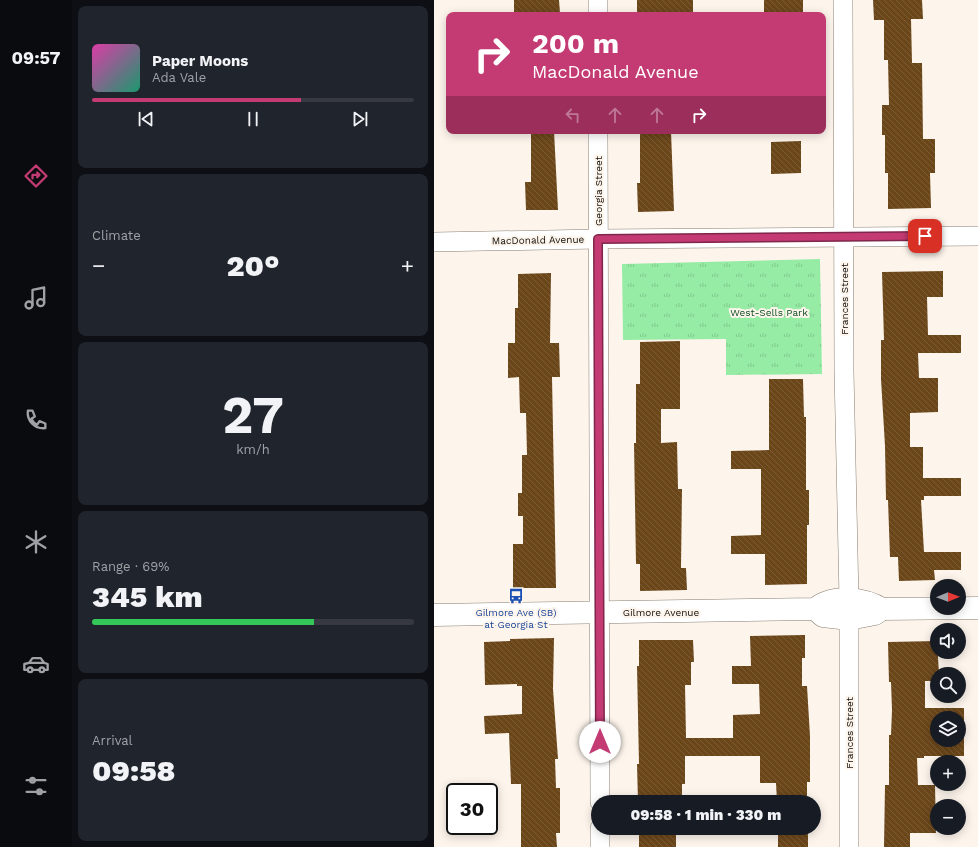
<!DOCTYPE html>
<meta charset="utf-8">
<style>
body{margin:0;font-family:"Work Sans",sans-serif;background:#20242c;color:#f1f3f6;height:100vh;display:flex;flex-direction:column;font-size:15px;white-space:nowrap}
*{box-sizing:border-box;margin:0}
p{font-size:13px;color:#9ea1a6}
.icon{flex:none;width:22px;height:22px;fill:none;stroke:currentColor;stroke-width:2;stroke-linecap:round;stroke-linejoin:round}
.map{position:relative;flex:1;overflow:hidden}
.details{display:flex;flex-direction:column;gap:6px;padding:6px;background:#0d0f14;width:362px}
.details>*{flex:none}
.top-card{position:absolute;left:12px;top:12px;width:380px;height:122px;border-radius:8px;box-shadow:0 2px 10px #0003;background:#c43a73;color:#fff;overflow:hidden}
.needle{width:26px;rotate:89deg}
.controls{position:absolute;left:496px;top:579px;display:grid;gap:8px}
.controls a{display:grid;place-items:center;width:36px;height:36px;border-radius:50%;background:#171b24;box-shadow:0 2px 10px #0003;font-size:20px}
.speed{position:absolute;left:12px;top:783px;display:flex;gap:8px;font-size:20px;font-weight:700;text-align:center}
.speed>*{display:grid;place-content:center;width:52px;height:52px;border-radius:50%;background:#171b24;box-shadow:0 2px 10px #0003;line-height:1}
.speed .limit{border:2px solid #111;border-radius:6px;background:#fff;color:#111}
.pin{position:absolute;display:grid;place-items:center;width:34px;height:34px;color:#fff;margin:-17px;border-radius:8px;box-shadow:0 2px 6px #0006}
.me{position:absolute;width:44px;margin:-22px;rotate:0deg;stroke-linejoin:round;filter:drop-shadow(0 0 3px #0008)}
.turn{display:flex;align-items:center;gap:14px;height:84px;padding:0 20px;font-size:18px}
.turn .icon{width:52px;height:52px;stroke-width:2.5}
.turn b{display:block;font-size:28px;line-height:34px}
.lanes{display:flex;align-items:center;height:38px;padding:0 20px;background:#0003;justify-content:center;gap:20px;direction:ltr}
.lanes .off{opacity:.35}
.big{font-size:30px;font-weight:800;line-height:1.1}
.details .tile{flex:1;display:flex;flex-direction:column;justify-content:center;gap:6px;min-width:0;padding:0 14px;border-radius:8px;background:#20242c}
.details .dial{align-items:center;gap:0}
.dial b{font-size:52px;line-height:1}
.song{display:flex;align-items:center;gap:12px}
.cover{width:48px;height:48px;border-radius:6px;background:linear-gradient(135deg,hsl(320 70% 55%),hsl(160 70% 35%))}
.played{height:4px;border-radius:2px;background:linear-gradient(90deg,#c43a73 65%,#363941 65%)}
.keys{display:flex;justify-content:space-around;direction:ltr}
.heat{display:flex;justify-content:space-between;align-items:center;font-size:22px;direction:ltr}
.charge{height:6px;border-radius:3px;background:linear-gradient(90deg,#34c759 69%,#363941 0)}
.trip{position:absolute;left:157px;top:795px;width:230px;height:40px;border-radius:20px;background:#171b24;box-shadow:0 2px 10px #0003;font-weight:800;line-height:40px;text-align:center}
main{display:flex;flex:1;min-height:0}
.menu{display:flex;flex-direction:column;width:72px;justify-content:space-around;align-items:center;background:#090b0e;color:#9ea1a6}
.menu .icon{width:28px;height:28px}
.menu .on{color:#c43a73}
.menu b{font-size:18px;color:#f1f3f6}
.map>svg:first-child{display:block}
.grass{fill:url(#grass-tufts)}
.building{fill:url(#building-back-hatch);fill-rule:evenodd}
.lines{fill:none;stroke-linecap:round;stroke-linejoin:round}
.minor-casing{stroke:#8a7e71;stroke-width:20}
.tertiary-casing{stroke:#8a7e71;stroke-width:23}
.minor{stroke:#fff;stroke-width:19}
.tertiary{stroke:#fff;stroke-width:22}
.route-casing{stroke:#7f264b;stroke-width:10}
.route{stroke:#c43a73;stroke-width:7}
.labels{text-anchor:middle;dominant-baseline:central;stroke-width:4;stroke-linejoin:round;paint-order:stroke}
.street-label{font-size:10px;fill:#110d08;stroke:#fdf5ec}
.park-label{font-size:10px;fill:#0d4d21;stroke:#fdf5ec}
.transit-label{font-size:10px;fill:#164399;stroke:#fdf5ec}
</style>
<main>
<nav class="menu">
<b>09:57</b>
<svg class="icon on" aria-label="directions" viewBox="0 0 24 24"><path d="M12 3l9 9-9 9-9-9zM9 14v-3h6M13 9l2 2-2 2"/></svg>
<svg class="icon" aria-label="music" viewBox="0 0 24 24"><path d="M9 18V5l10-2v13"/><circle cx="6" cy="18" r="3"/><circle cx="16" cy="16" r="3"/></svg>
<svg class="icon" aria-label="phone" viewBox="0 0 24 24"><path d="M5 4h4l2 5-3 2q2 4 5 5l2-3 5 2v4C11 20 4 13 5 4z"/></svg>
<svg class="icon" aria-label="climate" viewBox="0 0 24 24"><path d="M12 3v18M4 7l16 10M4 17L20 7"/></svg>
<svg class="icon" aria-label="car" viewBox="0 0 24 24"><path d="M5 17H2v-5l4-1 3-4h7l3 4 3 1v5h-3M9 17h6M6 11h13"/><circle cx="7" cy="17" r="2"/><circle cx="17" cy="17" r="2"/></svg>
<svg class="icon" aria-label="filters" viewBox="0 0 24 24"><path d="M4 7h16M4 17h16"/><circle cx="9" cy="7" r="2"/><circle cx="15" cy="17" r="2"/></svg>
</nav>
<section class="details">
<div class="tile">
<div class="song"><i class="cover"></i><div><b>Paper Moons</b><p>Ada Vale</p></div></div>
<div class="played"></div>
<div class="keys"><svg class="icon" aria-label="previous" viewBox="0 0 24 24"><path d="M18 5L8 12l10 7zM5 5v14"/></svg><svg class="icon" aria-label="pause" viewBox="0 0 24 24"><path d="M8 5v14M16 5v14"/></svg><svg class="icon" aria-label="next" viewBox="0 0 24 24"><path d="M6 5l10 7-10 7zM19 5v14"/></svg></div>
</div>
<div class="tile"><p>Climate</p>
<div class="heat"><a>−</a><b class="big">20°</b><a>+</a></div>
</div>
<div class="tile dial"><b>27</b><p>km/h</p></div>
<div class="tile"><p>Range · 69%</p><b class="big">345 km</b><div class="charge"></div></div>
<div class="tile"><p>Arrival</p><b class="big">09:58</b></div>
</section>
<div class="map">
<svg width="544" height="847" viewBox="0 0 544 847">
<defs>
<pattern id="grass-tufts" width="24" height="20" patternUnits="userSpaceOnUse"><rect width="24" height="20" fill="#96eca5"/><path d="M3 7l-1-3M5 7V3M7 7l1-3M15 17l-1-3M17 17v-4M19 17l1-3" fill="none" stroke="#80c98d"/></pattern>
<pattern id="building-back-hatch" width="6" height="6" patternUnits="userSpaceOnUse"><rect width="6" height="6" fill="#6b4619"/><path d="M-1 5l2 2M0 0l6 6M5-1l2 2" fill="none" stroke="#7a5c38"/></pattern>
</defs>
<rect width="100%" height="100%" fill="#fdf5ec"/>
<polygon class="grass" points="386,259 388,374 292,375 292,339 189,340 188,264"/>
<g class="building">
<polygon points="80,0 125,0 126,13 80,14"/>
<rect x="203" y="0" width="56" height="15"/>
<rect x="330" y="0" width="39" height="15"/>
<polygon points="439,0 488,0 489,19 477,19 478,63 488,63 489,139 501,139 501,173 496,173 497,208 454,209 454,173 451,173 451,135 448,135 448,105 455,105 454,60 450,60 450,20 440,20"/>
<polygon points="97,131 120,131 124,210 92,210 91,182 97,182"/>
<polygon points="206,131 237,131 240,211 204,212 203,183 206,183"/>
<polygon points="367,141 367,173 337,174 337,142"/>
<polygon points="509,271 509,297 493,297 494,335 527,335 527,353 484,353 485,378 504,378 504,412 476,413 476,447 489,447 489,478 527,478 527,496 490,496 490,500 487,500 490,552 527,552 527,570 500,570 501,580 465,581 464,557 456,557 454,500 452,500 451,446 447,379 447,340 450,340 448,272"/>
<polygon points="117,273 116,343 125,343 126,377 118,377 122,588 79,588 79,544 89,544 89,516 84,516 84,493 88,493 88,455 93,455 92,413 86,413 85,377 74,378 74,343 81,343 81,308 84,308 84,274"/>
<polygon points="246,341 246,409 227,409 227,443 243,442 244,489 248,489 247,568 252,568 253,590 206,591 206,564 202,564 200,443 202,443 202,384 206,384 206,342"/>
<polygon points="335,379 369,379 370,417 372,417 372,490 375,490 375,525 373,525 373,584 331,585 331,554 297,554 297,536 327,535 327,469 297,469 297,451 335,450"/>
<polygon points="371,635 371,658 368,658 368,686 373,686 376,736 376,782 373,782 373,802 343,802 342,783 326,783 326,756 251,756 251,784 248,784 248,802 204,802 203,764 205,764 203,666 205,666 205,640 259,640 260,662 257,662 257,685 251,685 252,738 299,738 299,715 326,714 325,684 298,684 298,666 317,666 316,636"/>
<polygon points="120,638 119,689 124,759 121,759 122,788 126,788 126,833 122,833 123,847 87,847 87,784 77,784 75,733 51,734 50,716 88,714 88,686 83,686 83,684 51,685 50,642 76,641 76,639"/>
<path d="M 503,641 L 505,674 L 503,674 L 503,681 L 491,681 L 491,708 L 530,708 L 530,756 L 490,756 L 490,758 L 483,758 L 484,785 L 501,785 L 502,833 L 476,833 L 476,847 L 450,847 L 451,785 L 455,785 L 455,735 L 457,735 L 458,710 L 457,682 L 455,682 L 454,642 ZM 503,718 L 525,718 L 525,740 L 503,740 Z"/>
<rect x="205" y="828" width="37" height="19"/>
<rect x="344" y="828" width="30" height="19"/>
</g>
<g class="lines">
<g class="minor-casing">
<g id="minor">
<polyline points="409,0 410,371 415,599"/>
<polyline points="164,15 164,0"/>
<polyline points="164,131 166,802"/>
<polyline points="0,242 164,239 544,236"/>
<polyline points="415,619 415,847"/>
<polyline points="166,847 166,828"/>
</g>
</g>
<g class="tertiary-casing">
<g id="tertiary">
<polyline points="381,609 389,616 415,619 441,614 448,609"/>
<path d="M 0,615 L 381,609 C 398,594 430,598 448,609 L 544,608"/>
</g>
</g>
<use href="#minor" class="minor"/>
<use href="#tertiary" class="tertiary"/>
</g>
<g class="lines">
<g class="route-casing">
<polyline id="route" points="166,742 164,239 491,236"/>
</g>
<use href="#route" class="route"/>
</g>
<defs>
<g id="bus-bare" transform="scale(1.2)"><path d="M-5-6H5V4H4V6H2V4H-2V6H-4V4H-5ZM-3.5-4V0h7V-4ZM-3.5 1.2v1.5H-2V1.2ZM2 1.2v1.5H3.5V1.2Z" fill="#1a4fb4" stroke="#fdf5ec" stroke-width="2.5" paint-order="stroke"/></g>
</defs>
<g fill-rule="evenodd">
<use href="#bus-bare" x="82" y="596"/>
</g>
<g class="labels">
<g class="street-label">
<text transform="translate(164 191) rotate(-90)">Georgia Street</text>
<text transform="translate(104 240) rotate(-1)">MacDonald Avenue</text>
<text transform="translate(410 299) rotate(-90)">Frances Street</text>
<text x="227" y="612">Gilmore Avenue</text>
<text transform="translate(415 733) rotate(-90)">Frances Street</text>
</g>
<g class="park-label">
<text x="335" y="312">West-Sells Park</text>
</g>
<g class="transit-label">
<text x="82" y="612">Gilmore Ave (SB)<tspan x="82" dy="12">at Georgia St</tspan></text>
</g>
</g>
</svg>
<div class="controls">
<a><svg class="needle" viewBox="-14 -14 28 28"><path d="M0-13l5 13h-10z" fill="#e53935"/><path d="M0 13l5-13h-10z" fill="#9ea1a6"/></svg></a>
<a><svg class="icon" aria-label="sound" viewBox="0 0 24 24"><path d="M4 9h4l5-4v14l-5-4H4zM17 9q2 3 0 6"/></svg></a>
<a><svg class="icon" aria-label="search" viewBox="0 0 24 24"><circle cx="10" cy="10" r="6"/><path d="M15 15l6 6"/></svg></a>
<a><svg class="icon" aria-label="layers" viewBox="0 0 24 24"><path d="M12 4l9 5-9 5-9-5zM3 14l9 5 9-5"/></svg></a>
<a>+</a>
<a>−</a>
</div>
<div class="speed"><div class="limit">30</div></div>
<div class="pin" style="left:491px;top:236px;background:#d93025"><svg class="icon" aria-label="arrive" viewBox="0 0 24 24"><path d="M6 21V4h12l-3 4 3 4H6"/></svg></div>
<svg class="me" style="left:166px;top:742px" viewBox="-20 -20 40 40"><circle r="19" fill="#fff"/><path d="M0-13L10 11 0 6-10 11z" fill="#c43a73"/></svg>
<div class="trip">09:58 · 1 min · 330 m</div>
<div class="top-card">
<div class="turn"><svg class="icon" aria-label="right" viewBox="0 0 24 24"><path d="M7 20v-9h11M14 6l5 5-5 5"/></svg><div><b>200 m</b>MacDonald Avenue</div></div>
<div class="lanes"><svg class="icon off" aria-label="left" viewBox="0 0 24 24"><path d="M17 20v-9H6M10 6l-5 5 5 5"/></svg><svg class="icon off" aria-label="ahead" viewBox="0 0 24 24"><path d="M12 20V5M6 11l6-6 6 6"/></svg><svg class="icon off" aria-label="ahead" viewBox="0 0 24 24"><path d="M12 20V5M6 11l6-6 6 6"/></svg><svg class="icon" aria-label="right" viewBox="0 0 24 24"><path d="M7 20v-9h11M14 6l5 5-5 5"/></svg></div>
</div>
</div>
</main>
